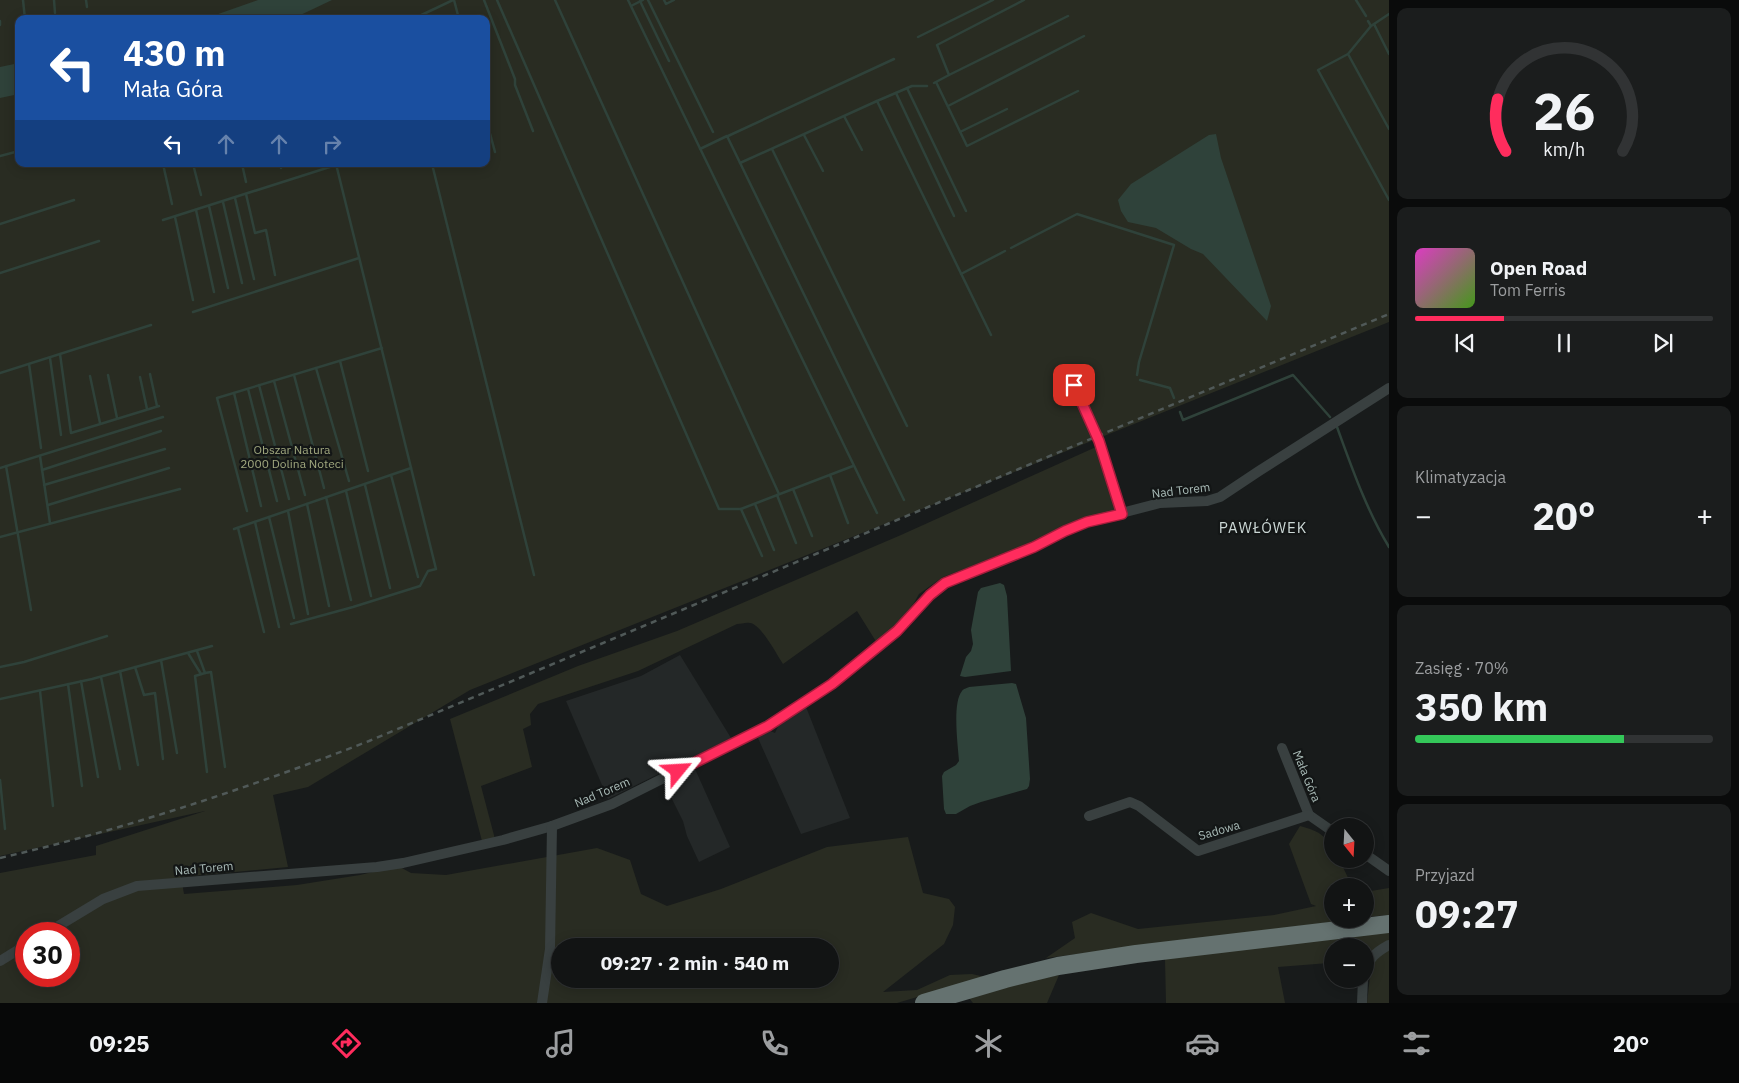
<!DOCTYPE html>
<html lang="pl">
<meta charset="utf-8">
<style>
body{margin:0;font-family:"IBM Plex Sans",sans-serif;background:#1b1d1d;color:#f1f3f6;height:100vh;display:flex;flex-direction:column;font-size:19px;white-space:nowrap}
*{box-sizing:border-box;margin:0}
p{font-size:16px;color:#9c9ea0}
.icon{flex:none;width:28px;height:28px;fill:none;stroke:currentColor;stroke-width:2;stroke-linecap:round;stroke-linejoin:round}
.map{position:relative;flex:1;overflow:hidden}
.sheet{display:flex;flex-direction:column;gap:8px;padding:8px;background:#0a0b0b;width:350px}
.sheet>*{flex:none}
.guide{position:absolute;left:15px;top:15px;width:475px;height:152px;border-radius:10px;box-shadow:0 2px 12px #0003,0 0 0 1px #313334;background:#1a4fa0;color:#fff;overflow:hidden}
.needle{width:32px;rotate:162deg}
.tools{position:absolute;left:1324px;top:818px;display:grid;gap:10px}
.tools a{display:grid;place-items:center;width:50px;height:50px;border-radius:50%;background:#121414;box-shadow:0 2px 12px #0003,0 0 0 1px #313334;font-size:25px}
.speed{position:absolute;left:15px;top:922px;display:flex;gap:10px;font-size:25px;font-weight:700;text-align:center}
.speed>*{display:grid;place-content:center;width:65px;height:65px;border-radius:50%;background:#121414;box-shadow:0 2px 12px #0003,0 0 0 1px #313334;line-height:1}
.speed .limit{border:8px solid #d22;background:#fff;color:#111}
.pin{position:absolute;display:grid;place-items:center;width:42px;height:42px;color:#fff;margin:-21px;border-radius:10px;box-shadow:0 2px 8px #0006}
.me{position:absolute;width:55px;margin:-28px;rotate:63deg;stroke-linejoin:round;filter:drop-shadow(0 0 4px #0008)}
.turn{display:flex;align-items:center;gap:18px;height:105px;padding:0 25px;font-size:22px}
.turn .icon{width:65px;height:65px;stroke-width:2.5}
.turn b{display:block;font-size:35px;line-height:42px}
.lanes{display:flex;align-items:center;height:48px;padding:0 25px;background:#0003;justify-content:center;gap:25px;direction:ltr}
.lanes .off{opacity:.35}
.big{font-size:38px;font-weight:700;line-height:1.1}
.sheet .card{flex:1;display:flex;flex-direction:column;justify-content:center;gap:8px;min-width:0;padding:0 18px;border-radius:10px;background:#1b1d1d}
.sheet .dial{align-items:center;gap:0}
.dial svg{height:130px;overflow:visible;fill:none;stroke:#313334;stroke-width:7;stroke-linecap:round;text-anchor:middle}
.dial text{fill:#f1f3f6;stroke:none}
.song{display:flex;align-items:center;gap:15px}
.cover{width:60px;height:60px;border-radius:8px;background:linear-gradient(135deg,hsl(310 70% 55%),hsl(100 70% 35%))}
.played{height:5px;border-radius:2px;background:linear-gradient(90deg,#ff2c5d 30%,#313334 30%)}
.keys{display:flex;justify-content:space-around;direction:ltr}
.heat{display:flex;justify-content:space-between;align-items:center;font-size:28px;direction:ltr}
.charge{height:8px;border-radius:4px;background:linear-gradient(90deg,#34c759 70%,#313334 0)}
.trip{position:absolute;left:551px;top:938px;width:288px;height:50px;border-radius:25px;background:#121414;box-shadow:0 2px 12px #0003,0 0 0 1px #313334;font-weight:700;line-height:50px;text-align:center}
.tab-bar{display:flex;height:80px;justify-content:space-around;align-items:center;background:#070808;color:#9c9ea0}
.tab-bar .icon{width:35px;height:35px}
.tab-bar .current{color:#ff2c5d}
.tab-bar b{font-size:22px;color:#f1f3f6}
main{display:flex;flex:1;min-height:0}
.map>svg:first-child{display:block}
.built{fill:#242828}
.green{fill:#292c22;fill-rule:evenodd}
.water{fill:#2f423a}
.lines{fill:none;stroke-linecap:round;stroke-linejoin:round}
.stream{stroke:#2f423a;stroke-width:2.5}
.street{stroke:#394040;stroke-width:10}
.highway{stroke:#657270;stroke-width:18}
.rail{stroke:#505958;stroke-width:2.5;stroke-dasharray:6 5;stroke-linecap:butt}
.route-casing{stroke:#a61d3c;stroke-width:12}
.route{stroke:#ff2c5d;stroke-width:9}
.labels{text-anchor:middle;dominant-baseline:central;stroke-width:4.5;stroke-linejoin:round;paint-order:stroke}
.park-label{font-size:12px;fill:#a1a87f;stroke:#131616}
.street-label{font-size:12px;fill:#aabcb8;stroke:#131616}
.quarter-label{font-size:15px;letter-spacing:1px;fill:#cbd7d5;stroke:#131616}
</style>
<main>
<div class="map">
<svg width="1389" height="1003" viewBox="0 0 1389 1003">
<rect width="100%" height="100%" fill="#181b1b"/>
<g class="built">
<polygon points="680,655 731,738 608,799 566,701 641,676"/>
<polygon points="806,707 850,818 801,834 758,738 768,730 775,733 780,722"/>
<polygon points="695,769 730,847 699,862 687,836 683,821 664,783"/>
</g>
<g class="green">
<path d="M 0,0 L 1389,0 L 1389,322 L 470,690 L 308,787 L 273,795 L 288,867 L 181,877 L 184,894 L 297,885 L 360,875 L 398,866 L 411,873 L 446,875 L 597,848 L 630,860 L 641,894 L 667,906 L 721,889 L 827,847 L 908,837 L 923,893 L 949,899 L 955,907 L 953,925 L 944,944 L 883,992 L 917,990 L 950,975 L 972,974 L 985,977 L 897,1003 L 0,1003 L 0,873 L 96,855 L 96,846 L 205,811 L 0,856 ZM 19,19 L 486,19 L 486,164 L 19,164 ZM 26,934 L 69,934 L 69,976 L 26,976 ZM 560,946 L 830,946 L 830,979 L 560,979 Z"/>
<path d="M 1096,447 L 1117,512 L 943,577 L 919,594 L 914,603 L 894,627 L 877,643 L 857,611 L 783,664 C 777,655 761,624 750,623 C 746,622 741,624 737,624 L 638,671 L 538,704 L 530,714 L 531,725 L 523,729 L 532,767 L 481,786 L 495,839 L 482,841 L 450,719 L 578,666 L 677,631 L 901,535 Z"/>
<path d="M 1300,826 C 1319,831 1332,837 1332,859 L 1339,859 L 1352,886 L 1332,886 L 1332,919 L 1355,919 L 1046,958 L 1075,938 L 1072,922 L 1091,913 L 1138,929 L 1274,915 L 1316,906 L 1311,904 L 1289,844 Z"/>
<polygon points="1389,888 1389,915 1365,917 1365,892"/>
<polygon points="1389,931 1389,1003 1367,1003 1371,967 1381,952 1365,954 1365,946 1332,946 1332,966 1329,963 1278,967 1285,1003 1166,1003 1165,959"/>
<polygon points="1059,975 1047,1003 973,1003 969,998 1004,986"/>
</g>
<g class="water">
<polygon points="258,0 332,0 292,19 204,19"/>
<polygon points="19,63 19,94 0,98 0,67"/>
<polygon points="1216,134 1221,158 1271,306 1267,321 1203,254 1191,249 1156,228 1128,222 1121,211 1118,200 1131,184 1209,135"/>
<polygon points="1000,583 1004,585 1007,596 1011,671 965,677 960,676 966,657 971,651 973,644 971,630 978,592 981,588"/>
<path d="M 1012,683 L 1016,684 L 1026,718 L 1030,779 L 1029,786 L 1027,789 L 981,802 L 970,806 L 956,814 L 946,814 L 944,809 L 942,776 L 944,772 L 956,765 L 959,761 C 958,745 952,703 962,691 C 963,689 967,688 969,687 Z"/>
</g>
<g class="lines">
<g class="stream">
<polyline points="23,0 25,19"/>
<polyline points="54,0 55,13"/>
<polyline points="86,0 87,7"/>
<polyline points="454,0 459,19"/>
<polyline points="484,0 515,79 515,85 533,131"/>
<polyline points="497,0 719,509 741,509 853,466"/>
<polyline points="555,0 779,494"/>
<polyline points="628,0 877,513"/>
<polyline points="648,0 713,132"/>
<polyline points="664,0 666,4 674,0"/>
<polyline points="1356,0 1366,16"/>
<polyline points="640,1 669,61"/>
<polyline points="631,6 643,0"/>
<polyline points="413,19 453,0"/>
<polyline points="0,21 0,25"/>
<polyline points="1368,21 1371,26 1374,24 1389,54"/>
<polyline points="1374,24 1389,14"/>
<polyline points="1371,26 1348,54 1389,129"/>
<polyline points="918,37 993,0"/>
<polyline points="1348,54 1318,70 1389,200"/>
<polyline points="949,75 1068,16"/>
<polyline points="936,82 967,146 1078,91"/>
<polyline points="934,83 949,75 937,45 1024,0"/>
<polyline points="907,88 966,211"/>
<polyline points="896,93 954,216"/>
<polyline points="877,101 912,86 927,86"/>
<polyline points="948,106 1084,36"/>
<polyline points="844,116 862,150"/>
<polyline points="486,119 495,152"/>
<polyline points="960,132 1007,109"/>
<polyline points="804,135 823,171"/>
<polyline points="728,136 894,59"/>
<polyline points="700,149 727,136 904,500"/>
<polyline points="772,149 907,426"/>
<polyline points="0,156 19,151"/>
<polyline points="740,163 877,101 991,335"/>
<polyline points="163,164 172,204"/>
<polyline points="193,164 201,195"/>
<polyline points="242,164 246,182"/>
<polyline points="280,164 281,168"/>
<polyline points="432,164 534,575"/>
<polyline points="246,194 255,233 266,230 275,275"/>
<polyline points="235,198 254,279"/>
<polyline points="223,202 242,283"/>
<polyline points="209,206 228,288"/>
<polyline points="196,210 214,292"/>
<polyline points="175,217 193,300"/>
<polyline points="163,220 336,165"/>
<polyline points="0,224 74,200"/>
<polyline points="1011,248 1077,214 1174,245 1139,362 1137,375"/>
<polyline points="0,273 99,241"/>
<polyline points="961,274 1005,251"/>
<polyline points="193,312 359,258"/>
<polyline points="60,354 71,433 159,406"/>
<polyline points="50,358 61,435"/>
<polyline points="340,361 368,471"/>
<polyline points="29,364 41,448"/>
<polyline points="316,368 349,481"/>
<polyline points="0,373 151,325"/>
<polyline points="150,374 157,406"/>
<polyline points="108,375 117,418"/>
<polyline points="294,375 324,488"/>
<polyline points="90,376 100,423"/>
<polyline points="140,377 147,409"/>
<polyline points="1140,380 1170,388 1174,398"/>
<polyline points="274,381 305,495"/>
<polyline points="259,385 289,499"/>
<polyline points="248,389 277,501"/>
<polyline points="234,393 261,506"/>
<polyline points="1180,412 1183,420 1293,375 1330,417"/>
<path d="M 1337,427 C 1352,468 1366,509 1389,547"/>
<polyline points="40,456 50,523"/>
<polyline points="6,466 31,610"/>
<polyline points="0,468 163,417"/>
<polyline points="42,470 161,431"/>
<polyline points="391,475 418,577"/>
<polyline points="830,475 848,523"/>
<polyline points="44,485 165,449"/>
<polyline points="365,485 390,588"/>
<polyline points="793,489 812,536"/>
<polyline points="346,491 371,596"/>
<polyline points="777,495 796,543"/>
<polyline points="326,497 351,600"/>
<polyline points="307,504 329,606"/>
<polyline points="755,504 774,550"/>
<polyline points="48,505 169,468"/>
<polyline points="741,509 762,556"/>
<polyline points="247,511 217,398 382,348"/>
<polyline points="288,511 308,614"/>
<polyline points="269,517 294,618"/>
<polyline points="255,522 279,627"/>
<polyline points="238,528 264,632"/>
<polyline points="234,529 411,468"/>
<polyline points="0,537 180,489"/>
<polyline points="291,624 353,607 420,586 428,571 436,569 336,164"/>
<polyline points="197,651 205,673 211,672 225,767"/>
<polyline points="188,653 201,674"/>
<polyline points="161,660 177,753"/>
<polyline points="0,667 24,662 107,636"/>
<polyline points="135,667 144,695 155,693 163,759"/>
<polyline points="120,671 138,765"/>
<polyline points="205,673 195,676 207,772"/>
<polyline points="101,677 120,769"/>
<polyline points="81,681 98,777"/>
<polyline points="68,684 82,786"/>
<polyline points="40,691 53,806"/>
<polyline points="0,699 92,679 212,646"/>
<polyline points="0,780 5,829"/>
</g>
<g class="street">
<polyline points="1074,385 1099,441 1122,513"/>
<polyline points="1282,748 1309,815 1332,831"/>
<polyline points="1089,816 1130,802 1139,806 1198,851 1309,815"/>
<polyline points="1365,854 1389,871"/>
<polyline points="45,934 103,899 137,886 377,867 403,863 503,840 552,826 612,804 767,726 832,684 897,631 930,595 945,583 1034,547 1065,531 1087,522 1160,503 1207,501 1220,497 1259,471 1389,388"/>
<polyline points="0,961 26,945"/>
<path d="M 1365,973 C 1369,958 1376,952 1389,945"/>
<polyline points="542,1003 550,949 552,826"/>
<polyline points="1362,1003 1363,979"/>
</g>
<polyline class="highway" points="924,1003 1005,979 1058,966 1136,954 1389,924"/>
<path class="rail" d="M 0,858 C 126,829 248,788 369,741 L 1389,314"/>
</g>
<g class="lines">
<g class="route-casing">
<polyline id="route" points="678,771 768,726 832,684 897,631 930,595 945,583 1034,547 1065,531 1087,522 1122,514 1099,441 1074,385"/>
</g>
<use href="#route" class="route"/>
</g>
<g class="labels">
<g class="park-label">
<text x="292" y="449">Obszar Natura<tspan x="292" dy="14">2000 Dolina Noteci</tspan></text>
</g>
<g class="street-label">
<text transform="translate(1181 490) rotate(-7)">Nad Torem</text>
<text transform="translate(1307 776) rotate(68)">Mała Góra</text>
<text transform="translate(602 792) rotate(-23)">Nad Torem</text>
<text transform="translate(1219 830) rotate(-16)">Sadowa</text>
<text transform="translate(204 868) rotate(-5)">Nad Torem</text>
</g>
<g class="quarter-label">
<text x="1263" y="527">PAWŁÓWEK</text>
</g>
</g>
</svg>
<div class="tools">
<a><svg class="needle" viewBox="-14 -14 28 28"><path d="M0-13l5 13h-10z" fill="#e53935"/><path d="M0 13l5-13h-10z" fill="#9c9ea0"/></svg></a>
<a>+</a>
<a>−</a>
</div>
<div class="speed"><div class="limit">30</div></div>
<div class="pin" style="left:1074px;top:385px;background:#d93025"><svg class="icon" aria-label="arrive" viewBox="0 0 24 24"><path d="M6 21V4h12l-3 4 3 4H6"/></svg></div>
<svg class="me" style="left:678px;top:771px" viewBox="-20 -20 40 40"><path d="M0-17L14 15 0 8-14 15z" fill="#ff2c5d" stroke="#fff" stroke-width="4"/></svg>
<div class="trip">09:27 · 2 min · 540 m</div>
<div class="guide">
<div class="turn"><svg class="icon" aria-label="left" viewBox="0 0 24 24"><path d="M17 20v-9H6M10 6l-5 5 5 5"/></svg><div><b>430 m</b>Mała Góra</div></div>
<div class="lanes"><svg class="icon" aria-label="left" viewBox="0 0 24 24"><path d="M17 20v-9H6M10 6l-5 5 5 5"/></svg><svg class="icon off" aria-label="ahead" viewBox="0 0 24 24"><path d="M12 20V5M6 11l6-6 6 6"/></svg><svg class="icon off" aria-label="ahead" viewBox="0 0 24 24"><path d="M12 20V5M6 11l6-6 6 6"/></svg><svg class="icon off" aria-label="right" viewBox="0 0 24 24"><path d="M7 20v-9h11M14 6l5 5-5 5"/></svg></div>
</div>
</div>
<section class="sheet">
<div class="card dial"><svg viewBox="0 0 100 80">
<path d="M14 69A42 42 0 1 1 86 69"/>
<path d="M14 69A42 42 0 0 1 9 37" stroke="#ff2c5d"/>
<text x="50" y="56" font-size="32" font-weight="700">26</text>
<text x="50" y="72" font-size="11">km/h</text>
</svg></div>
<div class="card">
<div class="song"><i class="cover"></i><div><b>Open Road</b><p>Tom Ferris</p></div></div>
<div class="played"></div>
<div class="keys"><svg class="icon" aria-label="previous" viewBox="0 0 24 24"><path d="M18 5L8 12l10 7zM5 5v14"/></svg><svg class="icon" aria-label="pause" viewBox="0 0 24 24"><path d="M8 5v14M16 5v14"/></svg><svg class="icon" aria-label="next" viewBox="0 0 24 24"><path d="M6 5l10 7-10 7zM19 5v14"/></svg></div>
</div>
<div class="card"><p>Klimatyzacja</p>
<div class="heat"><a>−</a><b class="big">20°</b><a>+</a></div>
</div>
<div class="card"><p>Zasięg · 70%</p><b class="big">350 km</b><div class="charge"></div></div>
<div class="card"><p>Przyjazd</p><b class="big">09:27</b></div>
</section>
</main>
<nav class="tab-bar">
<b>09:25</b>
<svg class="icon current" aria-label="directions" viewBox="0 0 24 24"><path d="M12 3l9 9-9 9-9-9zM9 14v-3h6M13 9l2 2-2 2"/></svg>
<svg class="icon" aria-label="music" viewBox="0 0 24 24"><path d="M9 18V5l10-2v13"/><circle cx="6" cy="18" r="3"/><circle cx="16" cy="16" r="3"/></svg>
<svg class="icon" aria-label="phone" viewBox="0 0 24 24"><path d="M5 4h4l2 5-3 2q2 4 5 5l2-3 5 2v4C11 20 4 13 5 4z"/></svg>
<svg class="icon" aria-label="climate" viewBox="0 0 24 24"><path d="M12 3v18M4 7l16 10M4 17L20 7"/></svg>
<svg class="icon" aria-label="car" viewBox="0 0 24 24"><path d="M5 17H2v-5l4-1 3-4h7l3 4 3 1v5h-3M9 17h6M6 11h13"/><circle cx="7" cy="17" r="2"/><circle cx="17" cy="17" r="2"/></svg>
<svg class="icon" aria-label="filters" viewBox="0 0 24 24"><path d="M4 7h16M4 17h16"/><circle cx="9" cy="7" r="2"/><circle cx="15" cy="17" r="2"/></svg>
<b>20°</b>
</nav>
